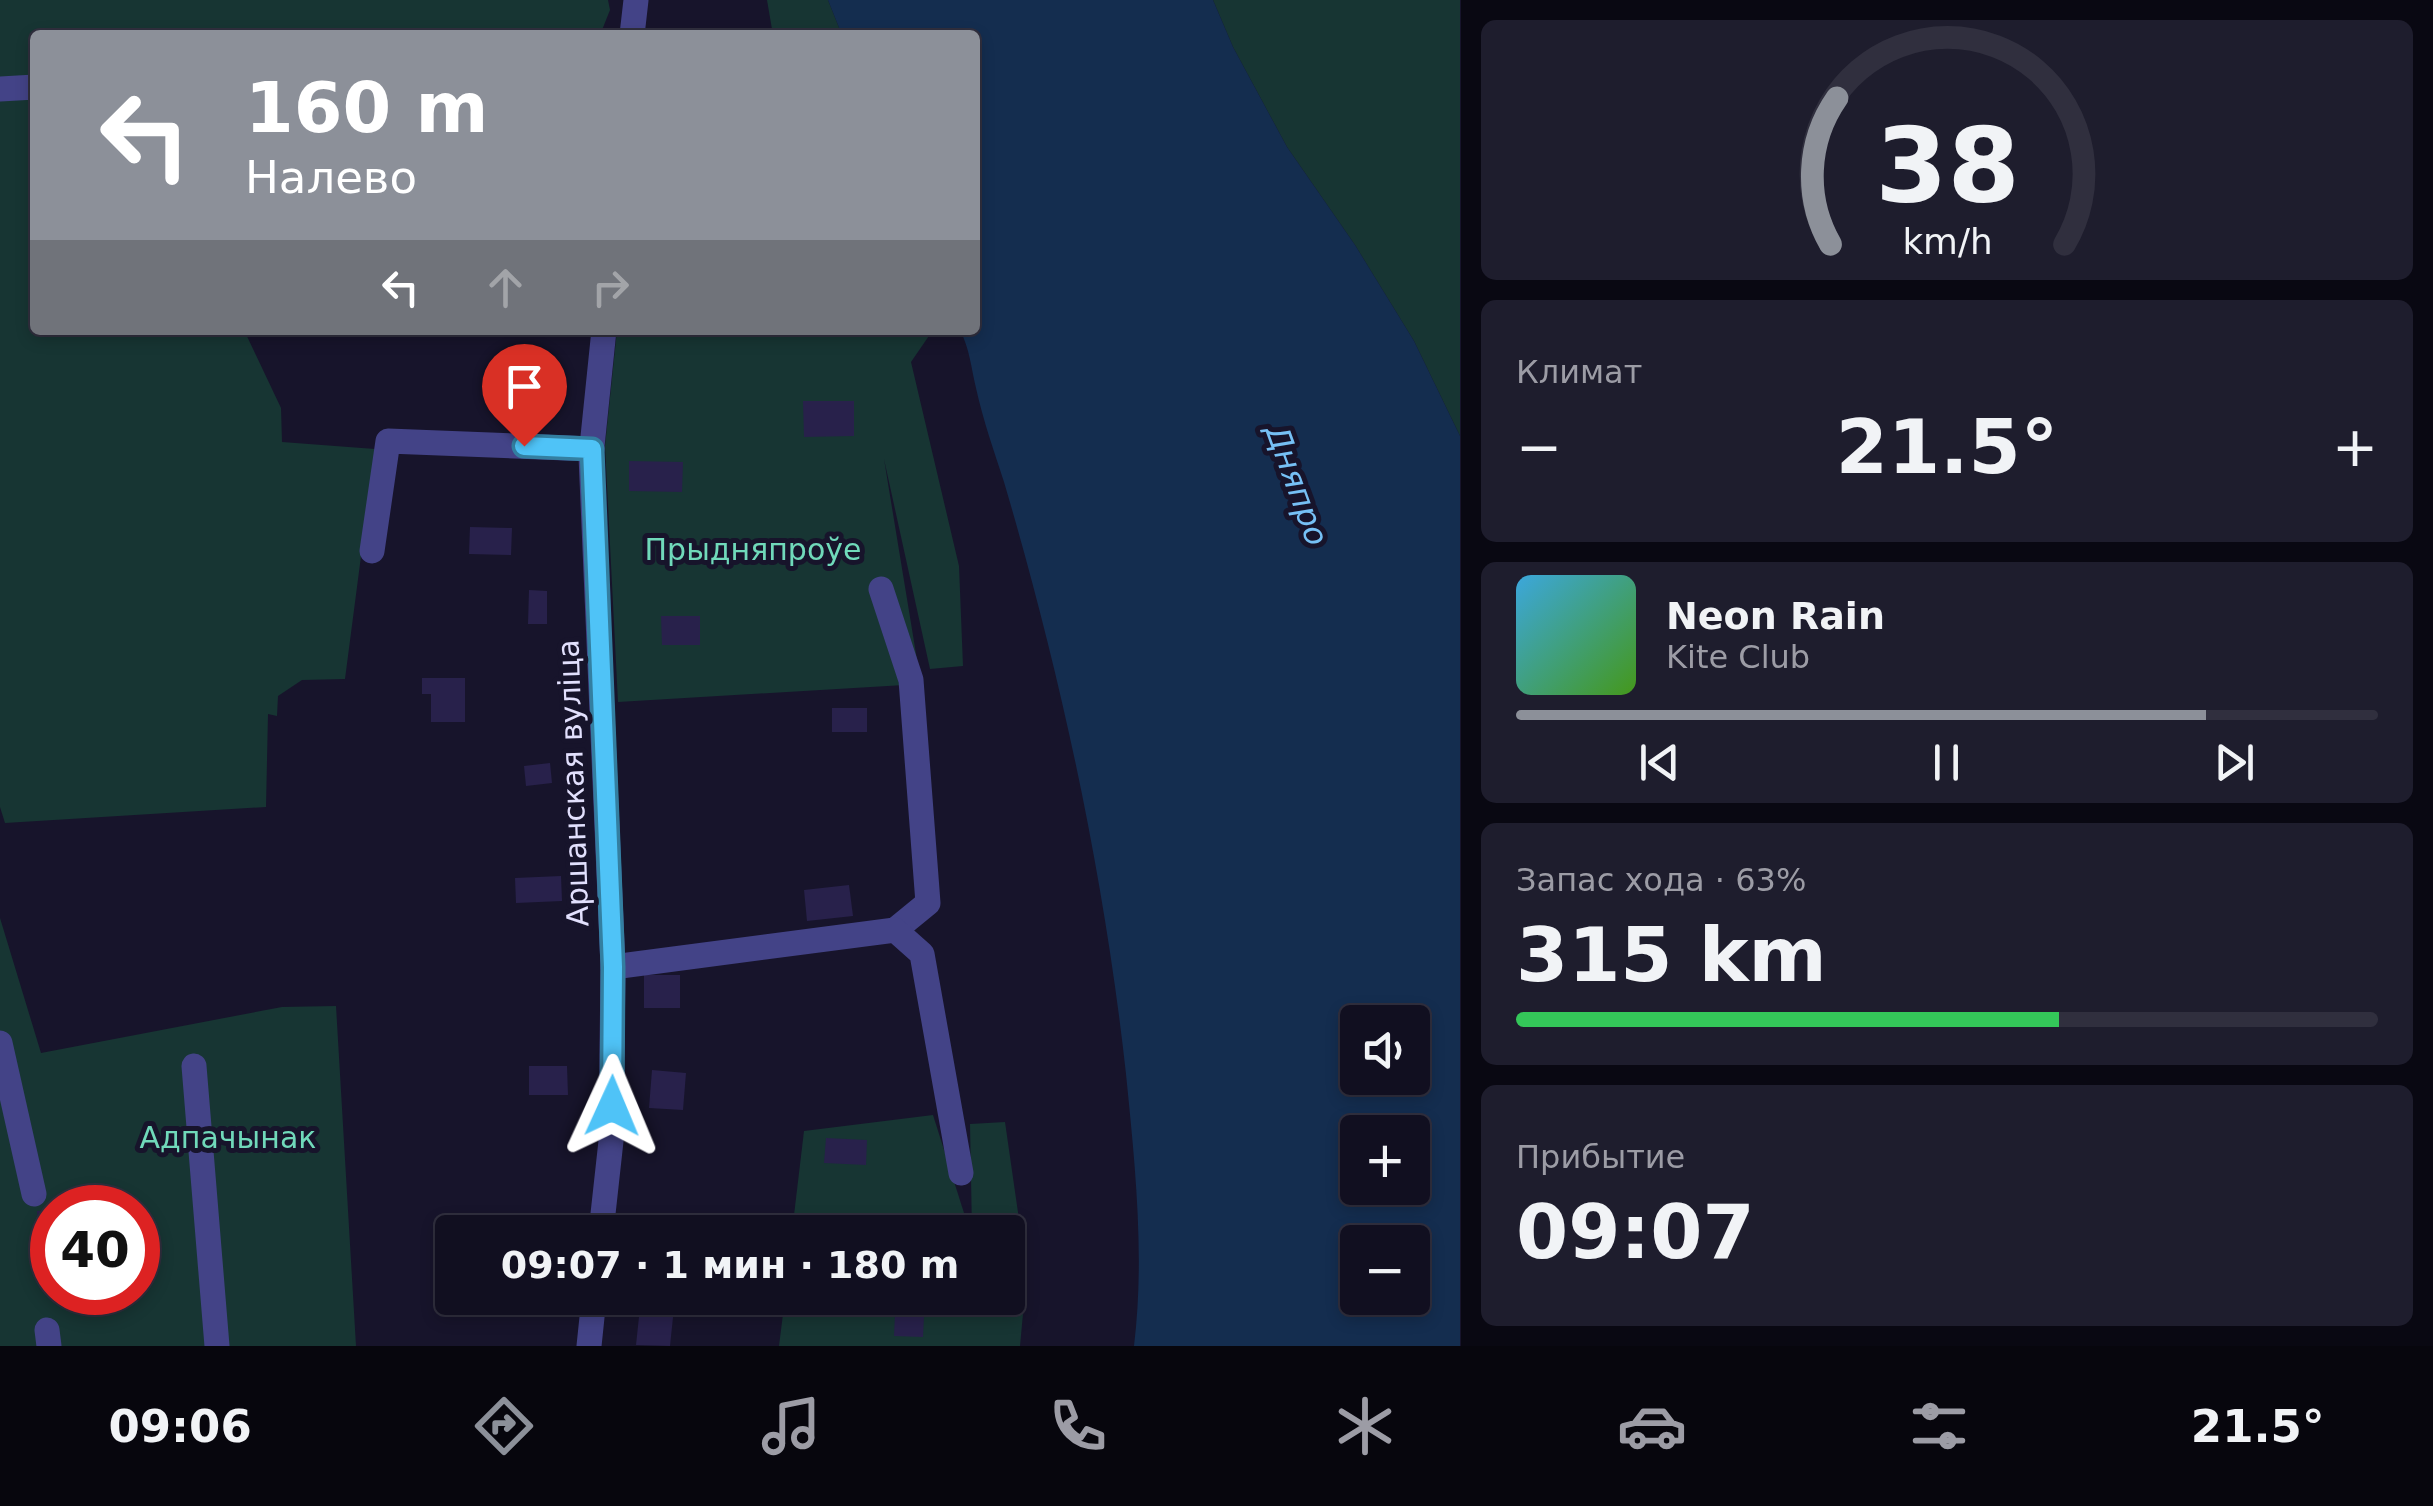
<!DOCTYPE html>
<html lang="ru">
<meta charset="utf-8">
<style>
body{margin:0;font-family:"DejaVu Sans",sans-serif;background:#1e1d2d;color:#f1f3f6;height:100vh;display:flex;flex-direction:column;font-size:38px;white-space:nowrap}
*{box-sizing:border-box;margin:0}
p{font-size:32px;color:#9c9ca5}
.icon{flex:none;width:55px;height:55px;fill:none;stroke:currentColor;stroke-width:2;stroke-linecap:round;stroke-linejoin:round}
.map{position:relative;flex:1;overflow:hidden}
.side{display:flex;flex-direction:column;gap:20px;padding:20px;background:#090812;width:972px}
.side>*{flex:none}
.banner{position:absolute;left:30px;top:30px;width:950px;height:305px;border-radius:10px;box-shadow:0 5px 15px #0003,0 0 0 2px #302f3e;background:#8c9099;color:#fff;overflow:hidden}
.tools{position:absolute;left:1340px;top:1005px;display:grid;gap:20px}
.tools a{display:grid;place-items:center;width:90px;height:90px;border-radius:10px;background:#110f20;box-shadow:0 5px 15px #0003,0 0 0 2px #302f3e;font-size:50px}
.speed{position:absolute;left:30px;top:1185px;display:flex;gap:20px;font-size:50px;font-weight:700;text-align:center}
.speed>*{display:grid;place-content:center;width:130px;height:130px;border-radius:50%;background:#110f20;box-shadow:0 5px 15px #0003,0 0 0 2px #302f3e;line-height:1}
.speed .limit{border:15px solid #d22;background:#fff;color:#111}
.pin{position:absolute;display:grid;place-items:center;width:85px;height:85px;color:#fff;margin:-102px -42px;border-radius:50% 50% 50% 0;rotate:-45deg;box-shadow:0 0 10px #0007}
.pin .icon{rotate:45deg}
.me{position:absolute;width:110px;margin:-55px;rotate:1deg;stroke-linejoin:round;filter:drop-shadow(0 0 8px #0008)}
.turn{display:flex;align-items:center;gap:35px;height:210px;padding:0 50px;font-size:45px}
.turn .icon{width:130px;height:130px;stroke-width:2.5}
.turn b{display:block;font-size:70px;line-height:85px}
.lanes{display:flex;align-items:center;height:95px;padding:0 50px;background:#0003;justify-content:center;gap:50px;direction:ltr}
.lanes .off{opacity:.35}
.big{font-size:75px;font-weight:800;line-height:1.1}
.side .widget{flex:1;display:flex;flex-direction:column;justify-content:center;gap:15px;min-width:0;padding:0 35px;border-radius:15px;background:#1e1d2d}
.side .dial{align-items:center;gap:0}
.dial svg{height:260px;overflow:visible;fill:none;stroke:#302f3e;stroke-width:7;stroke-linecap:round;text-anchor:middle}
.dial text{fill:#f1f3f6;stroke:none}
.song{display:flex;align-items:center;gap:30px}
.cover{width:120px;height:120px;border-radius:15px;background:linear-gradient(135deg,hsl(200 70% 55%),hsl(100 70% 35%))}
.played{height:10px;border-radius:5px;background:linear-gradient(90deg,#8c9099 80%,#302f3e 80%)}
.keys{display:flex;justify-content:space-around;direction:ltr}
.heat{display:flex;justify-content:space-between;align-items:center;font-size:55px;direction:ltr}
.charge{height:15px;border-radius:8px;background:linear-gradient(90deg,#34c759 63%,#302f3e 0)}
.trip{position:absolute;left:435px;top:1215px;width:590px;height:100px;border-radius:10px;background:#110f20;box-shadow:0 5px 15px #0003,0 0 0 2px #302f3e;font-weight:800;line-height:100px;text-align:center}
.dock{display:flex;height:160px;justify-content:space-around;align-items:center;background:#07060d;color:#9c9ca5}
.dock .icon{width:70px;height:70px}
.dock .active{color:#8c9099}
.dock b{font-size:45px;color:#f1f3f6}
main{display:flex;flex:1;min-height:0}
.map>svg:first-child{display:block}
.green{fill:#173533;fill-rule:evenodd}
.water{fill:#142d4f;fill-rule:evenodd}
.building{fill:#28214b}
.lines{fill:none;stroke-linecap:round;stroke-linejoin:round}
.minor{stroke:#434387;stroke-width:25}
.route-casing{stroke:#337fa1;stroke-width:25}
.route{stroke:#4fc3f7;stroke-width:18}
.labels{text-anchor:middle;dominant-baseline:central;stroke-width:10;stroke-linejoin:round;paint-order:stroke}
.park-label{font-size:30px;fill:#70d9ba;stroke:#17142b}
.street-label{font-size:30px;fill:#e2e0fd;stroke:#17142b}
.water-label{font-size:32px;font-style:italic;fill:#76c0f5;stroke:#17142b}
</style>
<main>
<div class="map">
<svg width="1461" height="1346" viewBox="0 0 1461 1346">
<rect width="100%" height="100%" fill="#17142b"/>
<g class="green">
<polygon points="0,0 608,0 610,10 600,35 35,35 35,330 244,330 281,408 282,442 375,449 345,679 302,680 278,696 277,716 268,714 266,807 5,823 0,807"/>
<polygon points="767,0 828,0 842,35 773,35"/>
<polygon points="1213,0 1460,0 1460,436 1414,341 1355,245 1287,147 1233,47"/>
<polygon points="617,330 933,330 911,362 959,566 963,666 930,669 884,459 921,684 618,702 605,446"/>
<path d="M 0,918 L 41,1053 L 282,1007 L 336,1006 L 356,1346 L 0,1346 ZM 52,1208 L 138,1208 L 138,1292 L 52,1292 Z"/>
<polygon points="933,1115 970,1232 792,1232 804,1131"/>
<polygon points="1005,1122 1027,1275 1008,1262 1008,1232 972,1232 970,1124"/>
<polygon points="1008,1283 1024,1303 1020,1346 779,1346 785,1298 1008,1298"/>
</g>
<path class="water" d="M 828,0 L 1213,0 L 1233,47 L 1287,147 L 1355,245 L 1414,341 L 1460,436 L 1460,1346 L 1134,1346 C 1145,1256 1135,1164 1126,1074 C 1104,874 1061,675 1004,482 C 994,451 983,420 976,388 C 971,367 970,350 960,330 L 975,330 L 975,35 L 842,35 ZM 1358,1022 L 1412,1022 L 1412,1078 L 1358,1078 ZM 1358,1132 L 1412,1132 L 1412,1188 L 1358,1188 ZM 1358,1242 L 1412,1242 L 1412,1298 L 1358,1298 Z"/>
<g class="building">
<polygon points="803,401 854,401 854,436 804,437"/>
<polygon points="629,461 683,462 682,492 629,491"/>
<polygon points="470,527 512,528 511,555 469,554"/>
<polygon points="529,590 547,591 547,624 528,624"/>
<polygon points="661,616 700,616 700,645 662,645"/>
<polygon points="422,678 465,678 465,722 431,722 431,694 422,694"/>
<rect x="832" y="708" width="35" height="24"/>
<polygon points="550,763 552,783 526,786 524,766"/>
<polygon points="561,876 562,901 516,903 515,878"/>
<polygon points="849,885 853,916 807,921 804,890"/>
<rect x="644" y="975" width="36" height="33"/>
<polygon points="529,1066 567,1066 568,1095 529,1095"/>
<polygon points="652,1070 686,1073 683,1110 649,1108"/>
<polygon points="826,1138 867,1140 866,1165 824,1163"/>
<polygon points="52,1210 52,1234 39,1235 37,1211"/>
<polygon points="64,1292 104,1292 105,1301 66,1306"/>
<polygon points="641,1298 675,1298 670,1346 636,1345"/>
<polygon points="895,1314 924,1316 923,1337 894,1336"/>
</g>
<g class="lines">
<g class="minor">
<polyline points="632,35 636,0"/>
<polyline points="0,89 35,87"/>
<polyline points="372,551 388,441 592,449"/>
<polyline points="881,589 911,680 928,903 895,930"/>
<polyline points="613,967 895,930 922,954 961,1173"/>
<polyline points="0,1043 34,1194"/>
<polyline points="194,1066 217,1346"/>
<polyline points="601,1232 611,1141 613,967 591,456 604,330"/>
<polyline points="47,1330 49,1346"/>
<polyline points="589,1346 594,1298"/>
</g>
</g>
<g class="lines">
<g class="route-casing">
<polyline id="route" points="524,446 592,449 613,967 612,1106"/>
</g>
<use href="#route" class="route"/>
</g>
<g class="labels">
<g class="park-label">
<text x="753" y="549">Прыдняпроўе</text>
<text x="228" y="1137">Адпачынак</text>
</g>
<g class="street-label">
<text transform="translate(573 783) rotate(-92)">Аршанская вуліца</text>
</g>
<g class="water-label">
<text transform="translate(1297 485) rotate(70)">Дняпро</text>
</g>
</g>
</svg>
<div class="tools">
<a><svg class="icon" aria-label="sound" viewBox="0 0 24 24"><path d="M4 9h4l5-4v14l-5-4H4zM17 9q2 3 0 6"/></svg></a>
<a>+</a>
<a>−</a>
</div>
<div class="speed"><div class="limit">40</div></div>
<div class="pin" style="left:524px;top:446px;background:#d93025"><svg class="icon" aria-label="arrive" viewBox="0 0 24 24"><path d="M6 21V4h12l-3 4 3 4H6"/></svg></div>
<svg class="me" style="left:612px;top:1106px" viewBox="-20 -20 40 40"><path d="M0-17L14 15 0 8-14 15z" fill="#4fc3f7" stroke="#fff" stroke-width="4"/></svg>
<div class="trip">09:07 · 1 мин · 180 m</div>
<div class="banner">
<div class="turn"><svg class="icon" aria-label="left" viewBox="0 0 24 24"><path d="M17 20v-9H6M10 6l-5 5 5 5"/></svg><div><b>160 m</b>Налево</div></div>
<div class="lanes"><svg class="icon" aria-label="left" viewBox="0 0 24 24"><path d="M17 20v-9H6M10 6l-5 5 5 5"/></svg><svg class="icon off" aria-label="ahead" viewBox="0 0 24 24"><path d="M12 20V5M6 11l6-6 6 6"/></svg><svg class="icon off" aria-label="right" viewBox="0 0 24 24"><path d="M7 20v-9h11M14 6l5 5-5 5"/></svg></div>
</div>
</div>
<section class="side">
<div class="widget dial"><svg viewBox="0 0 100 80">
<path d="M14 69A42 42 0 1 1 86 69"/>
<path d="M14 69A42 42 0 0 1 16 24" stroke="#8c9099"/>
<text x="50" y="56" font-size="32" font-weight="700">38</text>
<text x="50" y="72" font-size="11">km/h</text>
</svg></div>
<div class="widget"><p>Климат</p>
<div class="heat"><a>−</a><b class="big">21.5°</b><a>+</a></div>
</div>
<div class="widget">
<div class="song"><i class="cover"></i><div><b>Neon Rain</b><p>Kite Club</p></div></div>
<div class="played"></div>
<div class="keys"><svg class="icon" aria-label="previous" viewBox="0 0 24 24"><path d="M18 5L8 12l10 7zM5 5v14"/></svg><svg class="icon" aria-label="pause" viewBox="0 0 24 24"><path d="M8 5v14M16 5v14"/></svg><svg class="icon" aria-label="next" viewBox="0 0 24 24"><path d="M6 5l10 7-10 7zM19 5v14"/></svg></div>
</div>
<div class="widget"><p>Запас хода · 63%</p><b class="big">315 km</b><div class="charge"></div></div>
<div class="widget"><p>Прибытие</p><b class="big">09:07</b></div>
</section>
</main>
<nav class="dock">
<b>09:06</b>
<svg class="icon active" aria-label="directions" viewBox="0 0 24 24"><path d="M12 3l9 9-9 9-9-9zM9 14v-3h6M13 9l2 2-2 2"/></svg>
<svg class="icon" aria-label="music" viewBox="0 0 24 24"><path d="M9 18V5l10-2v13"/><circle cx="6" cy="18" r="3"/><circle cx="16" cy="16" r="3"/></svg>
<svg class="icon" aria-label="phone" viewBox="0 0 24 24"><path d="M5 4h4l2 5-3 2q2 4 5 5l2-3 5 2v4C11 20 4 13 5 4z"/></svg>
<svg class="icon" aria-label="climate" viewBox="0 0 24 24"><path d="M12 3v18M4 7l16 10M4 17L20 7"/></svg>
<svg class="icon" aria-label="car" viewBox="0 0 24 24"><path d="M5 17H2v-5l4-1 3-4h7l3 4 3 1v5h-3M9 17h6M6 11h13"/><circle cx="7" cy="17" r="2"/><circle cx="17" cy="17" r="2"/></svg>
<svg class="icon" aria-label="filters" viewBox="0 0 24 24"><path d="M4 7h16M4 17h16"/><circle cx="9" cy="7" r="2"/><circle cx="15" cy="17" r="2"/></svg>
<b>21.5°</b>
</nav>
